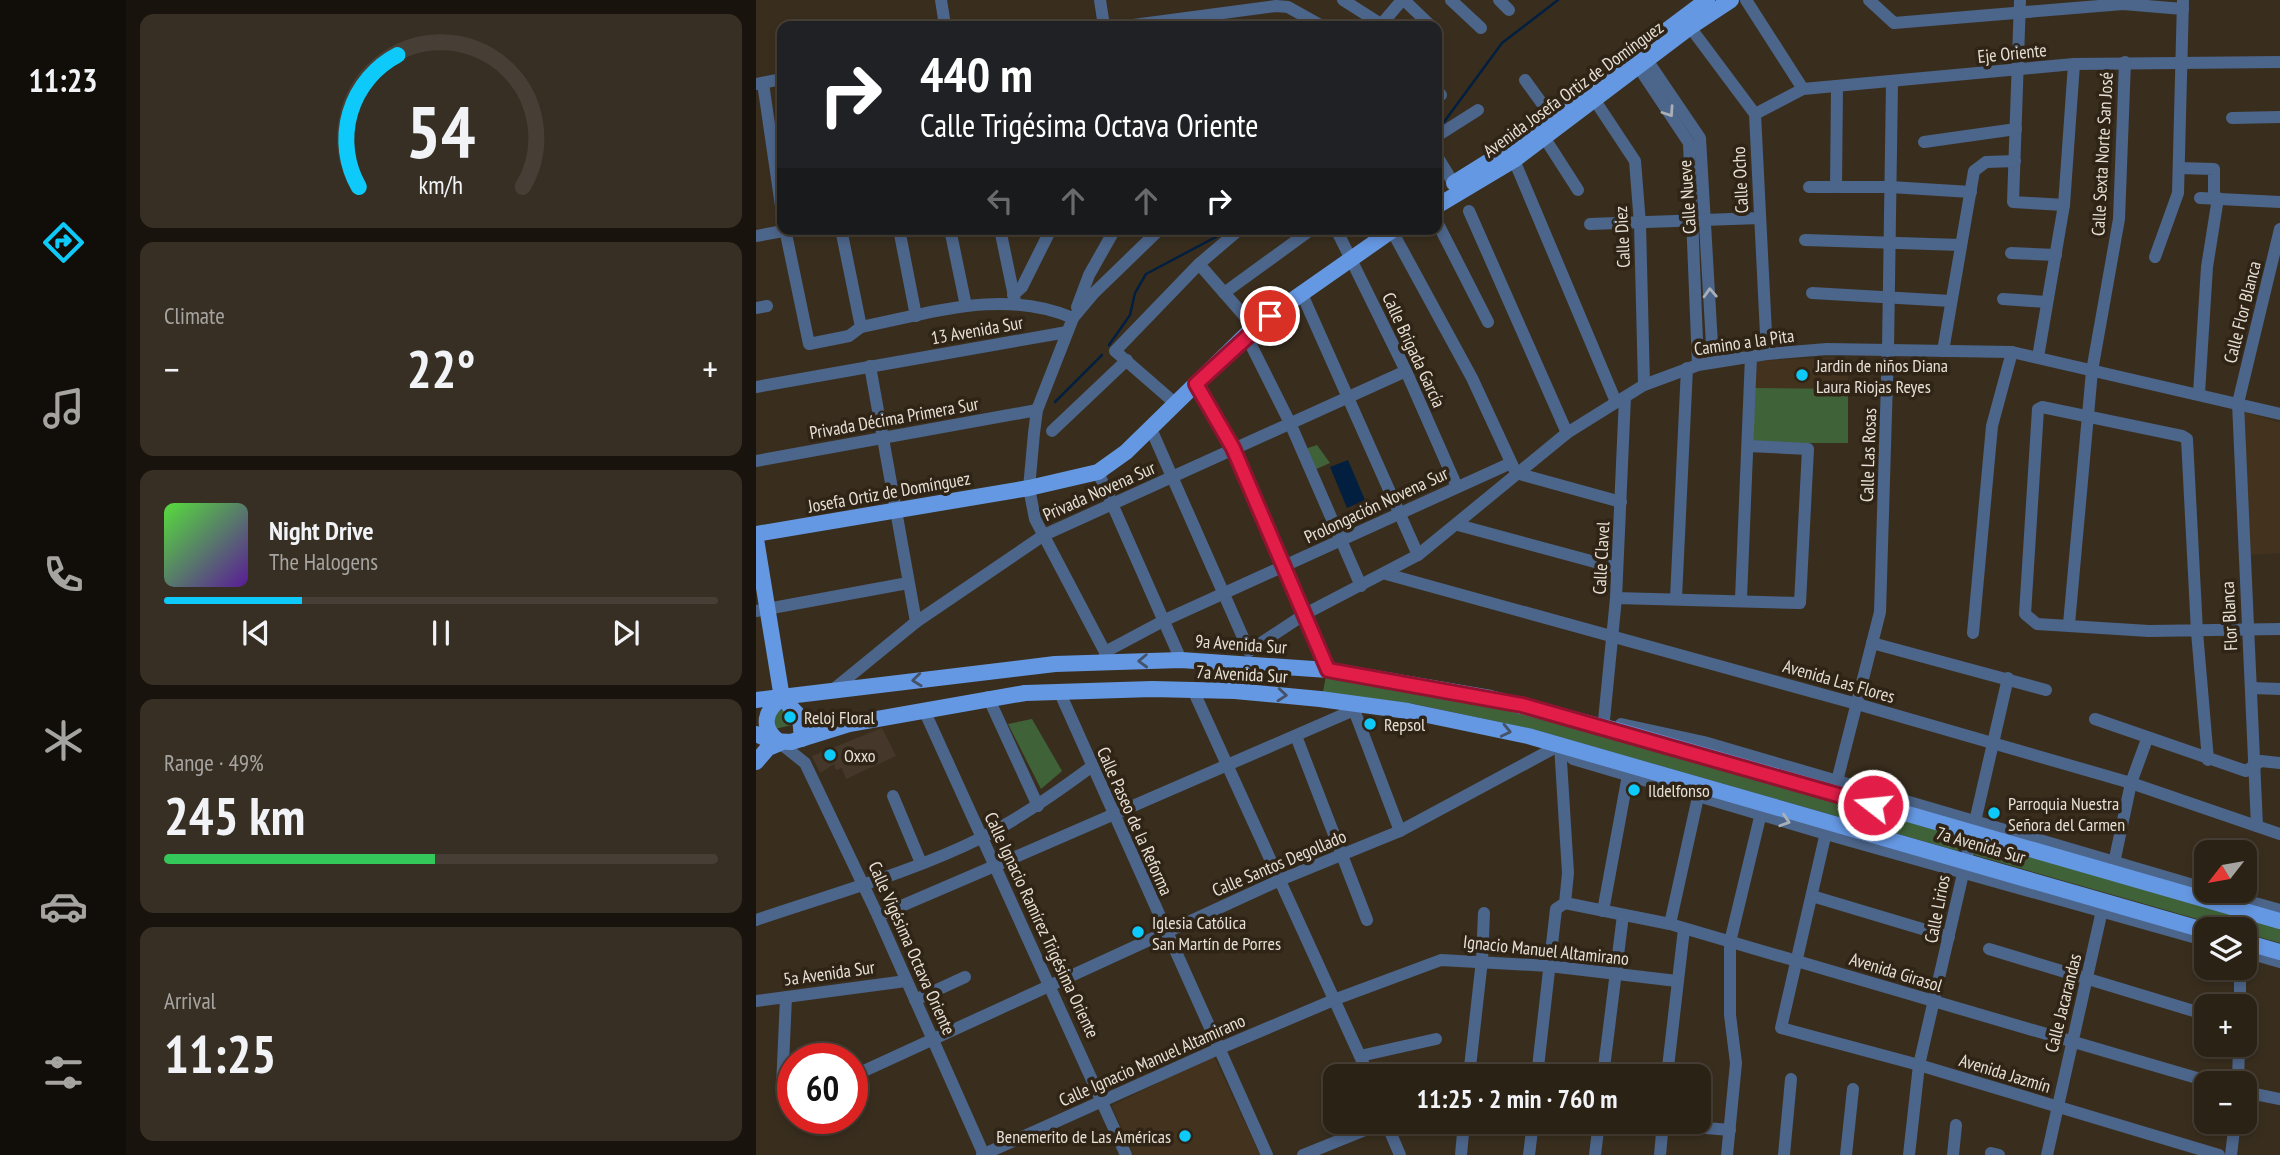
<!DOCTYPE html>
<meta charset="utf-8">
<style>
body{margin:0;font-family:"PT Sans Narrow",sans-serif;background:#372f23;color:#f1f3f6;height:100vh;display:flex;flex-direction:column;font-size:26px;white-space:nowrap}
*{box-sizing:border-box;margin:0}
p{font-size:23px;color:#a6a4a1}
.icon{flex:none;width:38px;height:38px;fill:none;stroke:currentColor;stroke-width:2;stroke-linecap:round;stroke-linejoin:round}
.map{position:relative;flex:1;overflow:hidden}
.sheet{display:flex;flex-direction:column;gap:14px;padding:14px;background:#18130c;width:630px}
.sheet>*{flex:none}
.hud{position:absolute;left:21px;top:21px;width:665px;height:214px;border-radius:14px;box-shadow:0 4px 10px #0003,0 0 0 2px #473f35;background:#202124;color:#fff;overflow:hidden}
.needle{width:46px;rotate:239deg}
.tools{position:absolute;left:1438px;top:840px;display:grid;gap:14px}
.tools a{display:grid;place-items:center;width:63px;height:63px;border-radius:14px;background:#2b2216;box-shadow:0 4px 10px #0003,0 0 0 2px #473f35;font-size:35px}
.speed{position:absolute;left:21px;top:1043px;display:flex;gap:14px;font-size:35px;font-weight:700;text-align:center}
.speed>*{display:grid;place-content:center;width:91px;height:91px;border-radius:50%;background:#2b2216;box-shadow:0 4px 10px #0003,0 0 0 2px #473f35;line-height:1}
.speed .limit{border:10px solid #d22;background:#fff;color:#111}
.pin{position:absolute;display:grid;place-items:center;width:60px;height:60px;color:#fff;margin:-30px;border:4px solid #fff;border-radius:50%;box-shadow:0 2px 7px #0007}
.me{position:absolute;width:77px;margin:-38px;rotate:286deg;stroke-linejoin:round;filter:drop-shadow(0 0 5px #0008)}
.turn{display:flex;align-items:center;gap:24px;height:147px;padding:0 28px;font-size:32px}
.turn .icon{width:91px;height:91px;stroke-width:2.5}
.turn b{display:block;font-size:49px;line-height:60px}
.lanes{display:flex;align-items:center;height:66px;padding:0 28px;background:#0003;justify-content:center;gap:35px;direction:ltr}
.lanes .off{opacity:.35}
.big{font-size:52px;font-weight:800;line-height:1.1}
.sheet .card{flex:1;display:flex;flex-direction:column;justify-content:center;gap:10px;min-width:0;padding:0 24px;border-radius:14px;background:#372f23}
.sheet .dial{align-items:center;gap:0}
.dial svg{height:182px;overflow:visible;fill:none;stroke:#473f35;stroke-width:7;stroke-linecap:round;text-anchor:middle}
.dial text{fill:#f1f3f6;stroke:none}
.song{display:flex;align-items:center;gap:21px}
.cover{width:84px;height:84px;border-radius:10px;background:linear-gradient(135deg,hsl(110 70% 55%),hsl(270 70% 35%))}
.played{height:7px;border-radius:4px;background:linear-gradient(90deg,#0ecafa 25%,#473f35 25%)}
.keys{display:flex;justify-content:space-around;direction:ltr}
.heat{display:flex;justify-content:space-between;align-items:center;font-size:38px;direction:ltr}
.charge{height:10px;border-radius:5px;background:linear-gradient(90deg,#34c759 49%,#473f35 0)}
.trip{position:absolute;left:567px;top:1064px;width:388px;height:70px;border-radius:14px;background:#2b2216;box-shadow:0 4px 10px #0003,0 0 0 2px #473f35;font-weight:800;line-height:70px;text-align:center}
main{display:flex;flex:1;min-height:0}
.tabs{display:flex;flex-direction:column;width:126px;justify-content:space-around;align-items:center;background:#110e09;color:#a6a4a1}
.tabs .icon{width:49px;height:49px}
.tabs .on{color:#0ecafa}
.tabs b{font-size:32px;color:#f1f3f6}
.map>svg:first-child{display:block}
.commercial{fill:#45372a}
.built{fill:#43331e}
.green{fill:#3f6239}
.water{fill:#031f3f}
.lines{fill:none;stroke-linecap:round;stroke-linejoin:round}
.stream{stroke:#031f3f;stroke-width:2.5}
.minor{stroke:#4c658a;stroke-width:12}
.major{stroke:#6598e3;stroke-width:16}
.oneway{stroke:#a9afb8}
.oneway2{stroke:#455267}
.route-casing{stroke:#92132f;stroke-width:18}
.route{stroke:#e11d48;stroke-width:12}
.poi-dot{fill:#0ecafa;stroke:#2f2415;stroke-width:2.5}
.labels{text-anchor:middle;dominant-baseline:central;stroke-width:7;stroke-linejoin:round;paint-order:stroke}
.street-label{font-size:18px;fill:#e7e0d6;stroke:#2f2415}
.poi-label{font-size:18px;fill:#e7e0d6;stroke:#2f2415;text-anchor:start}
</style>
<main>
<nav class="tabs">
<b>11:23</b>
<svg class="icon on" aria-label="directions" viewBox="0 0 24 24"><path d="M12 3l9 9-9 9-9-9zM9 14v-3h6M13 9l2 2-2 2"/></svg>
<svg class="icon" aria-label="music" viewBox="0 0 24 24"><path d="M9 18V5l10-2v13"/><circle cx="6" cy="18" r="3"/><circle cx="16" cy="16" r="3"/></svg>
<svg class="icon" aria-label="phone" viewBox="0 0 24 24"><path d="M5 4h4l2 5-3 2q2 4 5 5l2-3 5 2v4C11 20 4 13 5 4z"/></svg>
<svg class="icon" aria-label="climate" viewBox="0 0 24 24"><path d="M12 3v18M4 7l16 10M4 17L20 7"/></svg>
<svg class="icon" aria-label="car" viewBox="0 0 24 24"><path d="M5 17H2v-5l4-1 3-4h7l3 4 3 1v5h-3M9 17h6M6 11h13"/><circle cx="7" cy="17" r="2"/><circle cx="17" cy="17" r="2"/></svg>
<svg class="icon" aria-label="filters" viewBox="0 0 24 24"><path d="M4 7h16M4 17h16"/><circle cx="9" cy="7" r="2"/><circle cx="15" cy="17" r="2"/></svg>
</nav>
<section class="sheet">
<div class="card dial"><svg viewBox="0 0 100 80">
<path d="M14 69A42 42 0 1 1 86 69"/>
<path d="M14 69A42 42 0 0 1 31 11" stroke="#0ecafa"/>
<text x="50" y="56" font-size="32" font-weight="700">54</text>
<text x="50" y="72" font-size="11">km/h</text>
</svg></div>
<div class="card"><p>Climate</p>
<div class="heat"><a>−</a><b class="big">22°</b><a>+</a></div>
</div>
<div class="card">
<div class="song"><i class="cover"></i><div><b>Night Drive</b><p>The Halogens</p></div></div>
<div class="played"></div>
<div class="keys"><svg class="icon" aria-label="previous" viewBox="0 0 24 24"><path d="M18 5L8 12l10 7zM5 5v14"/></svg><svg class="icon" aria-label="pause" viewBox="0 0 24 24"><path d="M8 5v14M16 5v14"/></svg><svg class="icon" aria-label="next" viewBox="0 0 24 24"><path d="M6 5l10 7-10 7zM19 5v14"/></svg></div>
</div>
<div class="card"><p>Range · 49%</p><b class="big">245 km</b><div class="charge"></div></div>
<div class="card"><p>Arrival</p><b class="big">11:25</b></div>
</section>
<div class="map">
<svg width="1524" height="1155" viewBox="0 0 1524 1155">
<rect width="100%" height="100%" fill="#392e1e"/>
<polygon class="commercial" points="126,728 140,756 90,779 86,768 80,770 78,764 64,773 56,756"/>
<g class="built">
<polygon points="1091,357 1092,389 1000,389 1000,361"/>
<polygon points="1487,411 1524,423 1524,553 1494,555"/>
<polygon points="457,1055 504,1155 377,1155 356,1106"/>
</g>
<g class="green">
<polygon points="999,388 1092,389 1092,443 996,443"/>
<polygon points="561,445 574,463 558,470 549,449"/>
<polygon points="570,675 780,713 1207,835 1202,851 776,729 658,704 567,692"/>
<polygon points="28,708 40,724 19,729 17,715"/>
<polygon points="276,719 306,771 285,789 252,724"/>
<polygon points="1222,839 1524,926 1524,943 1489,933 1489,929 1476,929 1218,855"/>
</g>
<polygon class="water" points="592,460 609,500 591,508 574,467"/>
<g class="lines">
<g class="stream">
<polyline points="681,126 688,122 746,43 802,0"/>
<polyline points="353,345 374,315 379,293 390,274 473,230"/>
<polyline points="299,402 346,355"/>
</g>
<g class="minor">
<polyline points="185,0 188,19"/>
<polyline points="344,0 348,26"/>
<polyline points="587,0 628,26"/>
<polyline points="648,0 675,26"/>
<polyline points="695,0 725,28"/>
<polyline points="743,0 753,10"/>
<polyline points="990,0 1047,89"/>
<polyline points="1113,0 1138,23 1367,4 1427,9"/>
<polyline points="1264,0 1257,202 1308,205"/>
<polyline points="370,26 520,6 532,7 566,26"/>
<polyline points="624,26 646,0"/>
<polyline points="934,27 999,114 1011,354"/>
<polyline points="887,54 944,138 957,362"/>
<polyline points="877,59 933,143 942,365"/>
<polyline points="769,80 795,116"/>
<polyline points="7,83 26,213"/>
<polyline points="0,84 26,79"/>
<polyline points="681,90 685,95"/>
<polyline points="838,99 879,161 884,224 888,385"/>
<polyline points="999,114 1047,89 1318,64 1524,62"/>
<polyline points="1476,118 1524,117"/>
<polyline points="681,136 722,110"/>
<polyline points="788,137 822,190"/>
<polyline points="1168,142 1260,129"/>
<polyline points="681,156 698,184"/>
<polyline points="758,160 860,402"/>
<polyline points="1423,168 1458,169 1458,198"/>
<polyline points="1053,187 1134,187 1215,192"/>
<polyline points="1080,187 1081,86"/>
<polyline points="1444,198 1524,202"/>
<polyline points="713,211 811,433"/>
<polyline points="681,222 732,322"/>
<polyline points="834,224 1004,218"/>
<path d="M 29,229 L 53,344 L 93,336 L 105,327 C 176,313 248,288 317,318"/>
<polyline points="85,229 105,327"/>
<polyline points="143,229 160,316"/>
<polyline points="194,229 210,306"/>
<polyline points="244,229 259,301"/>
<polyline points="580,229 650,371 701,487"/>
<polyline points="636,231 716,378 760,473 865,502"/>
<polyline points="0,236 38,229"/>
<polyline points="1049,240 1205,245"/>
<polyline points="1255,253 1300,255"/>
<polyline points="1399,257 1422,193 1427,0"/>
<polyline points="443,264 498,327"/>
<polyline points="545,292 662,555"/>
<polyline points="468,293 556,229"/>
<polyline points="1056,293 1195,301"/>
<polyline points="257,295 266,287 295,229"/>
<polyline points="1247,299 1291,302"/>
<polyline points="321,307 333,275 359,229"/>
<polyline points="0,308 11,306"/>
<polyline points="490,335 534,423 605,586"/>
<polyline points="1187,351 1218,171 1230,162 1259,161"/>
<polyline points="1282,357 1308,205 1318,64"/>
<polyline points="114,366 160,622"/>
<polyline points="440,384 477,448 572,670"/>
<polyline points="0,387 311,332"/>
<polyline points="1443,393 1451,267 1462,198"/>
<polyline points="420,404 359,351 443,264 484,229"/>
<polyline points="395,429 493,651"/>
<polyline points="296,431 371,360"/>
<polyline points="0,461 281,410"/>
<polyline points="342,472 425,660"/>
<polyline points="702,525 861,568"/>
<polyline points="630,574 1101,704 1375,783 1524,834"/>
<polyline points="860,598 1044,603 1052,449 992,446"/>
<polyline points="920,598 931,368"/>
<polyline points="985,599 995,356"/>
<polyline points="0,611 152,583"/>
<polyline points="1313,624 1336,371 1363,219 1369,62"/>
<polyline points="1217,633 1236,426 1256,352"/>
<polyline points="1116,643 1290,690"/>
<polyline points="493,651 549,614 662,555 811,433 888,385 942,365 1011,354 1071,349 1256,352 1524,414"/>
<polyline points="349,652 409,620 755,463"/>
<polyline points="349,663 349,652 279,519 273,488 278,433 281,410 317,318 338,293 404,229"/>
<polyline points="1495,688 1524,689"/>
<polyline points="78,689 160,622 288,535 650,371"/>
<polyline points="437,690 613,1076"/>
<polyline points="304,693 511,1155"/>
<polyline points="232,697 282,806"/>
<polyline points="168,710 370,1155"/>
<polyline points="598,710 644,831"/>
<polyline points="1339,719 1490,771 1505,761 1524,763"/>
<polyline points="848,720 860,598 869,397"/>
<polyline points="865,724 948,742 1451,889"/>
<polyline points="540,736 611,920"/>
<polyline points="24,743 49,763 122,916 228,1155"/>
<polyline points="805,746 817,759 1070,834 1451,941"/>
<polyline points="1452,760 1441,632 1431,439 1426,436 1286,407 1282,409 1269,614 1281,624 1393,631 1524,629"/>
<polyline points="1081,781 1124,612 1132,348 1136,83"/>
<polyline points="137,796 165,863"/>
<polyline points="1501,826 1482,403 1524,229"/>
<polyline points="1071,828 1025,1028 1163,1065 1463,1155"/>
<polyline points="1358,863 1375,783 1391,739"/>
<polyline points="1456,891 1524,910"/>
<polyline points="1056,896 1193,937"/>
<polyline points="809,903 914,924 1458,1083"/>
<polyline points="847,911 872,775"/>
<path d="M 122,916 C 281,848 440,779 598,710 L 600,705"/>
<path d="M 0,920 C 76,894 155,873 227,837 C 266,817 300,793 335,767"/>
<polyline points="914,924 944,788"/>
<polyline points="1233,949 1451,1015"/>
<polyline points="1489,952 1524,962"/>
<polyline points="159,1000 209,977"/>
<polyline points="0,1001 150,981"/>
<polyline points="1484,1006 1484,968"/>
<polyline points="604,1056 680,1039"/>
<polyline points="110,1070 524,880 644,831 804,745"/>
<polyline points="713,1076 726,960 728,913"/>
<polyline points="781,1076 800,909 809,903 812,873 804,745"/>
<polyline points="847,1076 867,915"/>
<polyline points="911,1076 928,929"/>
<polyline points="1482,1083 1483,1045"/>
<polyline points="26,1087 30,997"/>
<polyline points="1489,1092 1524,1099"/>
<polyline points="630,1122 644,1155"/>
<polyline points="878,1122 974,1130"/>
<polyline points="1235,1153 1243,1155"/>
<polyline points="226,1155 462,1049 580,999 685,960 793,966 921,981"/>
<polyline points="547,1155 629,1122"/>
<polyline points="705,1155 708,1122"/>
<polyline points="773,1155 777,1122"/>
<polyline points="839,1155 843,1122"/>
<polyline points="904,1155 907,1122"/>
<polyline points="971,1155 980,1063 974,1015 974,942 1005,813"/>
<polyline points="1028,1155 1035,1079"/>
<polyline points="1090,1155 1097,1089"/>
<polyline points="1153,1155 1163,1065 1252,678"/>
<polyline points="1197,1155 1200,1125"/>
<polyline points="1291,1155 1347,906"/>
<polyline points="1475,1155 1479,1122"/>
</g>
<g class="major">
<polyline points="698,183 754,148 951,0"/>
<polyline points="681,206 758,160 934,27 975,0"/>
<polyline points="0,534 273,488 342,472 370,452 498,327 638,229"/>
<polyline points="0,539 26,698"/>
<polyline points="26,698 44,717 46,739"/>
<polyline points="0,700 299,664 425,660 572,670 734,698 860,730 1524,921"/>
<polyline points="0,734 15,741 35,742 93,724 269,693 396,689 479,691 564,699 652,711 772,736 1451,931"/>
<path d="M 22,741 C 4,727 9,710 26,698"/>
<polyline points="0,762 12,748 24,743"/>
<polyline points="1489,942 1524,952"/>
</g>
</g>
<defs><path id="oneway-chevron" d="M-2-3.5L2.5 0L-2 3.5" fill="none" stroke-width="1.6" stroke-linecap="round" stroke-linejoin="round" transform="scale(1.75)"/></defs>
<g class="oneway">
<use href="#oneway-chevron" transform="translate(913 112) rotate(56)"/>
<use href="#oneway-chevron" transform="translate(954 293) rotate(-93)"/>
<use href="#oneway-chevron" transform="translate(1029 821) rotate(18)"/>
</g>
<g class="oneway2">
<use href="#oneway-chevron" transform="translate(387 661) rotate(178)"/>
<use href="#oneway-chevron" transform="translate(161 680) rotate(174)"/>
<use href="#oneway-chevron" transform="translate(526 695) rotate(5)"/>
<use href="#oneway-chevron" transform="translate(750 731) rotate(13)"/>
</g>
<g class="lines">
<g class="route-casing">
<polyline id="route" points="514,316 440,384 477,448 572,670 766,705 1117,805"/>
</g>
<use href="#route" class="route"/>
</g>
<g class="poi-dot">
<circle cx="1046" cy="375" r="7"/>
<circle cx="34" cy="717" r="7"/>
<circle cx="614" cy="724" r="7"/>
<circle cx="74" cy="755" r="7"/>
<circle cx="878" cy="790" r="7"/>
<circle cx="1238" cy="813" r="7"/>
<circle cx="382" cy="932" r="7"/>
<circle cx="429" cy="1136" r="7"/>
</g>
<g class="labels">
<g class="street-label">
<text transform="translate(1256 53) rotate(-6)">Eje Oriente</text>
<text transform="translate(817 89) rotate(-36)">Avenida Josefa Ortiz de Domínguez</text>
<text transform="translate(1346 154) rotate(-87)">Calle Sexta Norte San José</text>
<text transform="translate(984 180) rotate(-93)">Calle Ocho</text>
<text transform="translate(931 197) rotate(-94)">Calle Nueve</text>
<text transform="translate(866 237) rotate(-93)">Calle Diez</text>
<text transform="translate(1486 312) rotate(-76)">Calle Flor Blanca</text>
<text transform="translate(221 330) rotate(-10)">13 Avenida Sur</text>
<text transform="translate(988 342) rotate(-8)">Camino a la Pita</text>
<text transform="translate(658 350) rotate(65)">Calle Brigada García</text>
<text transform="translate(138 418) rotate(-10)">Privada Décima Primera Sur</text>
<text transform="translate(1112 455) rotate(-88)">Calle Las Rosas</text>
<text transform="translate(343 491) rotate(-24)">Privada Novena Sur</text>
<text transform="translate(133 492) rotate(-10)">Josefa Ortiz de Domínguez</text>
<text transform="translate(620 505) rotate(-25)">Prolongación Novena Sur</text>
<text transform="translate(845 558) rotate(-87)">Calle Clavel</text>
<text transform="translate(1473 616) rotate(-93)">Flor Blanca</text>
<text transform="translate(485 644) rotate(4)">9a Avenida Sur</text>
<text transform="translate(486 674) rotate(3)">7a Avenida Sur</text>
<text transform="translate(1083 681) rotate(16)">Avenida Las Flores</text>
<text transform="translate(379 821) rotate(66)">Calle Paseo de la Reforma</text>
<text transform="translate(1225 845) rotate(16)">7a Avenida Sur</text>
<text transform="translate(523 863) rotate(-23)">Calle Santos Degollado</text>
<text transform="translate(1181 909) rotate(-79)">Calle Lirios</text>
<text transform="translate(286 925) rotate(65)">Calle Ignacio Ramírez Trigésima Oriente</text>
<text transform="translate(156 948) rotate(66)">Calle Vigésima Octava Oriente</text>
<text transform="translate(790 950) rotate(6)">Ignacio Manuel Altamirano</text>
<text transform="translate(1140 972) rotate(17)">Avenida Girasol</text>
<text transform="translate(73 973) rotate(-8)">5a Avenida Sur</text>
<text transform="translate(1307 1003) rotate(-76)">Calle Jacarandas</text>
<text transform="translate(396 1060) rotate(-24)">Calle Ignacio Manuel Altamirano</text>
<text transform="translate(1249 1073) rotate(17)">Avenida Jazmín</text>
</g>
<g class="poi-label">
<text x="1060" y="365">Jardin de niños Diana<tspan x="1060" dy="21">Laura Riojas Reyes</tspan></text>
<text x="48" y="717">Reloj Floral</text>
<text x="628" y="724">Repsol</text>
<text x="88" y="755">Oxxo</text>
<text x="892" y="790">Ildelfonso</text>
<text x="1252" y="803">Parroquia Nuestra<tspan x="1252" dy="21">Señora del Carmen</tspan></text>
<text x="396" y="922">Iglesia Católica<tspan x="396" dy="21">San Martín de Porres</tspan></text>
<text x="415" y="1136" text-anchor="end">Benemerito de Las Américas</text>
</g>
</g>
</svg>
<div class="tools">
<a><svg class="needle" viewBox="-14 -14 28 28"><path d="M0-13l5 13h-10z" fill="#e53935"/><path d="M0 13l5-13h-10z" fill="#a6a4a1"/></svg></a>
<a><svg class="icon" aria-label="layers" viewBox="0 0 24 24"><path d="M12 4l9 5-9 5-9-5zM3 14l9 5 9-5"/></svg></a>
<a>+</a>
<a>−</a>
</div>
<div class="speed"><div class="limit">60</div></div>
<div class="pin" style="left:514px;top:316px;background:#d93025"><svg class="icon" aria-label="arrive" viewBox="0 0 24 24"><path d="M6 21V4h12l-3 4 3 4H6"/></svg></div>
<svg class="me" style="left:1117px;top:805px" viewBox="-20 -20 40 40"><circle r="17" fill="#e11d48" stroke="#fff" stroke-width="3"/><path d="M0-11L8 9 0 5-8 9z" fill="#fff"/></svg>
<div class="trip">11:25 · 2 min · 760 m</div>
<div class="hud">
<div class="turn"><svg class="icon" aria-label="right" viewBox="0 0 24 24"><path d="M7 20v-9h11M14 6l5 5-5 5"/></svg><div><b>440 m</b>Calle Trigésima Octava Oriente</div></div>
<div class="lanes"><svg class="icon off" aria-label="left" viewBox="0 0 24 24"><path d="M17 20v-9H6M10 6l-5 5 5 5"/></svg><svg class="icon off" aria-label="ahead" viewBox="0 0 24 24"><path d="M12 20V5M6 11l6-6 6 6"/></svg><svg class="icon off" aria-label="ahead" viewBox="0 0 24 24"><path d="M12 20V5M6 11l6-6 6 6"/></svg><svg class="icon" aria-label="right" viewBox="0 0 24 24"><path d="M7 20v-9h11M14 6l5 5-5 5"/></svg></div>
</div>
</div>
</main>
